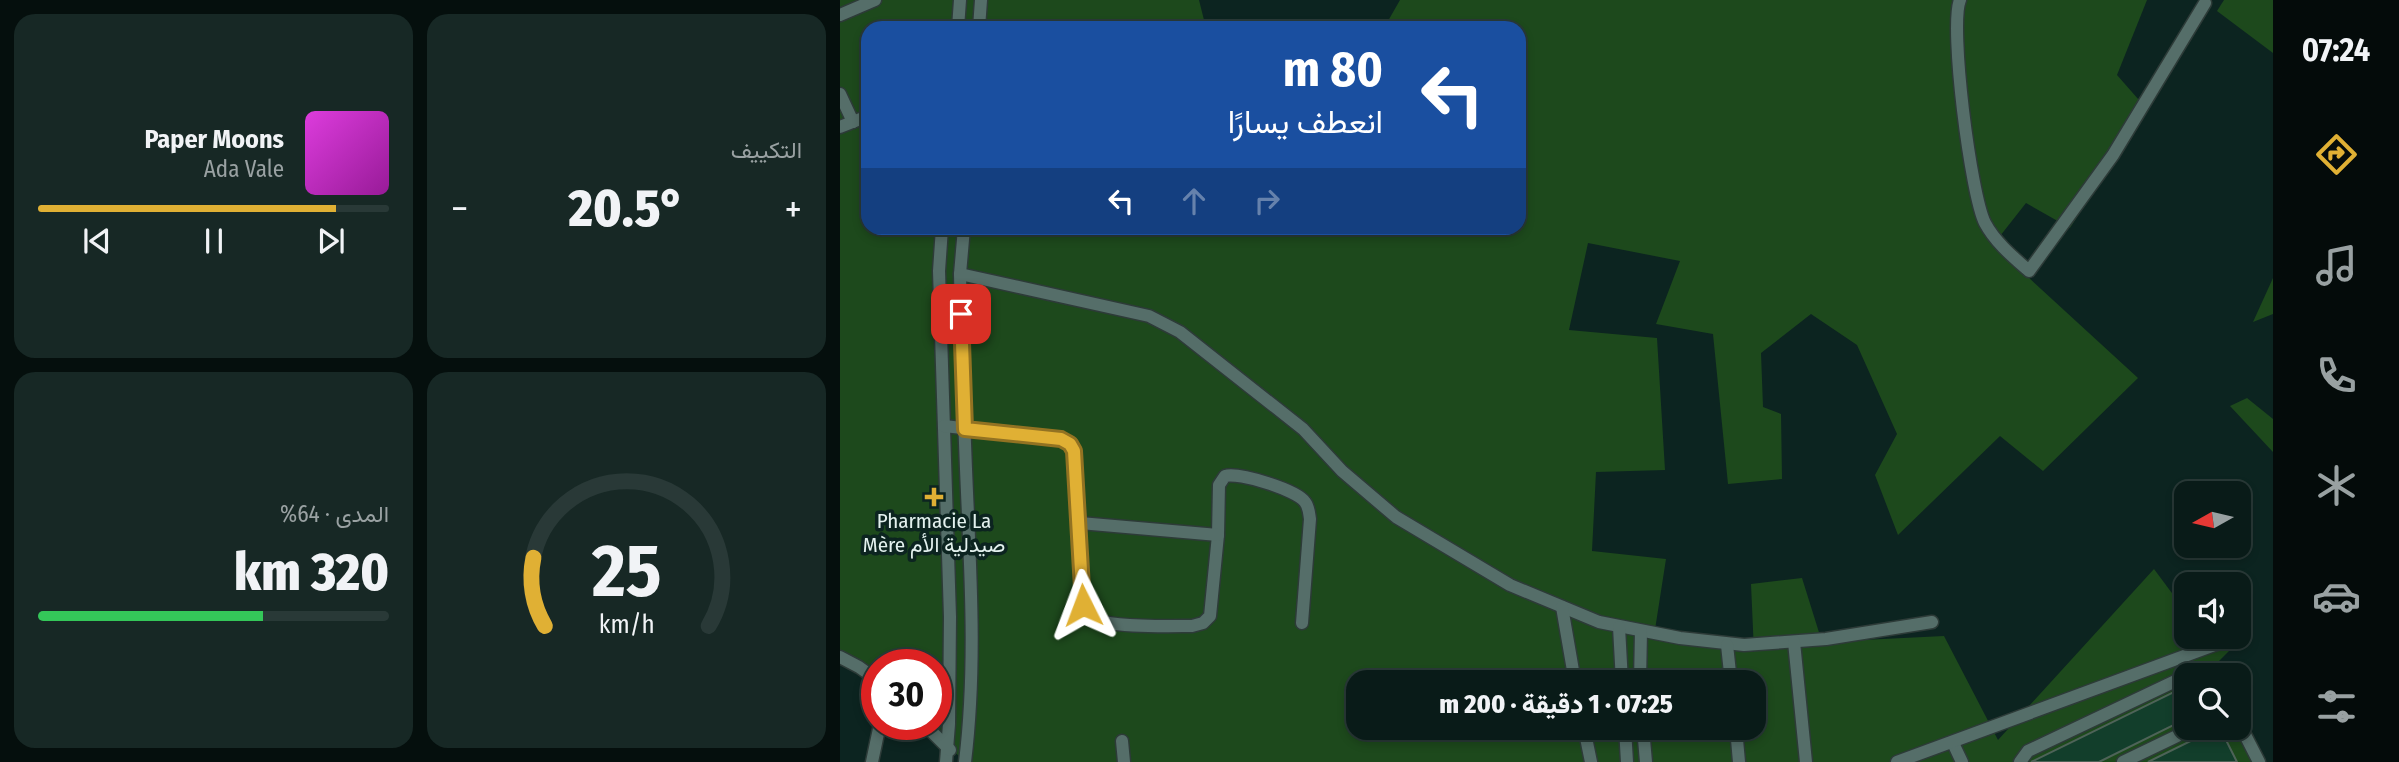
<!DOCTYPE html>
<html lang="ar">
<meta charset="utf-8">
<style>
body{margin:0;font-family:"Fira Sans Condensed",Vazirmatn,sans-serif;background:#172825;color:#f1f3f6;direction:rtl;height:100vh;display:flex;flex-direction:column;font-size:26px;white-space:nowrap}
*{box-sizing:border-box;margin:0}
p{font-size:23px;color:#99a1a2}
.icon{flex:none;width:38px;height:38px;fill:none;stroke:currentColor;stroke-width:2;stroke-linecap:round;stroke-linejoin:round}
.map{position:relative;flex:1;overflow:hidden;direction:ltr}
.panel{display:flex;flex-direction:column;gap:14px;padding:14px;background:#050f0d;width:840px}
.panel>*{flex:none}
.top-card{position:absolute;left:21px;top:21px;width:665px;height:214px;border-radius:21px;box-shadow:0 4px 10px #0003,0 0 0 2px #293937;direction:rtl;background:#1a4fa0;color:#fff;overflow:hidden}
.needle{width:46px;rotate:262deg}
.controls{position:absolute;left:1334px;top:481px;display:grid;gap:14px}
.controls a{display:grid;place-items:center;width:77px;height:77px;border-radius:14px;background:#091b18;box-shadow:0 4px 10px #0003,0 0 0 2px #293937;font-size:35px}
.speed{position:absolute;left:21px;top:649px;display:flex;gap:14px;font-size:35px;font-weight:700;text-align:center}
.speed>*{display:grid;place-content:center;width:91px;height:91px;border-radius:50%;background:#091b18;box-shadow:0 4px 10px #0003,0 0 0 2px #293937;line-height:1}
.speed .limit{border:10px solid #d22;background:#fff;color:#111}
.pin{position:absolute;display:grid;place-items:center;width:60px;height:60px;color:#fff;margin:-30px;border-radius:14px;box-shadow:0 4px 10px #0006}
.me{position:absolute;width:77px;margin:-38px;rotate:357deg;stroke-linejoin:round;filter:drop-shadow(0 0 5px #0008)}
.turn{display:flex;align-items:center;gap:24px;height:147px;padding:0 28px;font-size:32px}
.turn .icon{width:91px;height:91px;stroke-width:2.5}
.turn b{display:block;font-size:49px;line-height:60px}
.lanes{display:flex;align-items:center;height:66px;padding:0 28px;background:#0003;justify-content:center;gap:35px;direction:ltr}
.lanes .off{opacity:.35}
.big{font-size:52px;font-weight:800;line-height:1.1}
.panel .card{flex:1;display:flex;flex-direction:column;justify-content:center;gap:10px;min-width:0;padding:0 24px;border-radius:21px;background:#172825}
.panel .dial{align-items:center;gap:0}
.dial svg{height:182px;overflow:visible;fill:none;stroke:#293937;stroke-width:7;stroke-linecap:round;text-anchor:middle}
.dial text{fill:#f1f3f6;stroke:none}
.song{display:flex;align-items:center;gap:21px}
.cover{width:84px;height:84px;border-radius:10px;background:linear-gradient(135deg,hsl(300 70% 55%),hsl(300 70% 35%))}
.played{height:7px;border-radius:4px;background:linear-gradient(90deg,#e0b034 85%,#293937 85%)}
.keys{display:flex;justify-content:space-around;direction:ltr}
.heat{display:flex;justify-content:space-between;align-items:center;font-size:38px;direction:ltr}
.charge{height:10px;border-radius:5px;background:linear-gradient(90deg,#34c759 64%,#293937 0)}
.panel .tiles{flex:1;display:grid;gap:14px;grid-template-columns:repeat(2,1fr)}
.trip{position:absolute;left:506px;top:670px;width:420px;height:70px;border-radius:21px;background:#091b18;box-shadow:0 4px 10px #0003,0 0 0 2px #293937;font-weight:800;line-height:70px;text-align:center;direction:rtl}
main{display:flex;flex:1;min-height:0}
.tab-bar{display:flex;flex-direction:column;width:126px;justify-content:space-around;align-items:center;background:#040b0a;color:#99a1a2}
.tab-bar .icon{width:49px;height:49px}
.tab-bar .on{color:#e0b034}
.tab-bar b{font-size:32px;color:#f1f3f6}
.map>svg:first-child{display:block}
.green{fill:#1d491c;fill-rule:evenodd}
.building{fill:#123e2b;stroke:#4e6358;stroke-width:2}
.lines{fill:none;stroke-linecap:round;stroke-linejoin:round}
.minor-casing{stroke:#2d3b38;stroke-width:15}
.minor{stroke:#556e69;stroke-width:12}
.route-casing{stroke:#927222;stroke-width:18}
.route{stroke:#e0b034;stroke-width:12}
.poi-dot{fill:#e0b034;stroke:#0c2420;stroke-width:2.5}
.labels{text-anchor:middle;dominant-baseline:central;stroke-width:7;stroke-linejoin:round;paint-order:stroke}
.poi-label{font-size:21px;fill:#e3f1ee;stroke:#0c2420}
</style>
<main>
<nav class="tab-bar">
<b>07:24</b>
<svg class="icon on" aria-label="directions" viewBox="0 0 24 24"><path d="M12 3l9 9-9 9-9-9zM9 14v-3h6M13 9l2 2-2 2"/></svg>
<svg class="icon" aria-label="music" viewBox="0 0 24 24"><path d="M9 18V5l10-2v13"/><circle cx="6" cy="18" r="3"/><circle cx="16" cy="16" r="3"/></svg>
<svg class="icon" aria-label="phone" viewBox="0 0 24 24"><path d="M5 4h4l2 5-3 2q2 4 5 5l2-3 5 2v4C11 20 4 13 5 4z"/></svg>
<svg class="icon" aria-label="climate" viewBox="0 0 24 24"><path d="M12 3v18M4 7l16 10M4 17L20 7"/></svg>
<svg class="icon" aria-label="car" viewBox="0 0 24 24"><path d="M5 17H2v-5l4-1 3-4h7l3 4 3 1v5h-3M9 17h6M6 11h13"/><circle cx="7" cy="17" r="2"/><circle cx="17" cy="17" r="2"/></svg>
<svg class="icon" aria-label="filters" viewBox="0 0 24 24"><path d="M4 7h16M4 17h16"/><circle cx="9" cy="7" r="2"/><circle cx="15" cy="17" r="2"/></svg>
</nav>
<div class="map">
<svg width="1433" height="762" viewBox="0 0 1433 762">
<rect width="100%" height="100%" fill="#0c2420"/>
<g class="green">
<path d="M 0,0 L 359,0 L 366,28 L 28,28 L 28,228 L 679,228 L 679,28 L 544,28 L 560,0 L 1307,0 L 1277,75 L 1306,108 L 1230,228 L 1186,203 L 1153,245 L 1298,378 L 1203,471 L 1160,436 L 1058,535 L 1035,475 L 1057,434 L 1017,345 L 971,314 L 921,353 L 923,407 L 941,414 L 942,479 L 888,484 L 873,334 L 816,324 L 840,261 L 748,243 L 729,330 L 817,338 L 825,470 L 756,472 L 752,551 L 826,559 L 814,636 L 914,652 L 911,584 L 962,578 L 982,642 L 1104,636 L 1158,740 L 1314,569 L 1346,612 L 1346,637 L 1398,637 L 1398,616 L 1411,629 L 1371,669 L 1346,676 L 1346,728 L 1398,728 L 1415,762 L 126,762 L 83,725 L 96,724 L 96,665 L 37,665 L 37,684 L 0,652 ZM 518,682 L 914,682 L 914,728 L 518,728 Z"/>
<polygon points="1384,0 1433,0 1433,53 1377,11"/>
<polygon points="1433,278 1433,314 1413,322"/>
<polygon points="1407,398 1433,419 1433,452 1390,406"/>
</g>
<g class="building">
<polygon points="1346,686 1346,719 1259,762 1191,762"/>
<polygon points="1377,728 1380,728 1397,762 1308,762"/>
</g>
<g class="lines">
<g class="minor-casing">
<g id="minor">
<path d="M 1120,0 C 1109,26 1131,196 1145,223 C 1155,242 1173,257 1189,271 L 1273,155 L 1365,3"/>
<polyline points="0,15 35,0"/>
<polyline points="118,28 120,0"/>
<polyline points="139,28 141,0"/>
<polyline points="0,94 13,122"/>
<polyline points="0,127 28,116"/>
<polyline points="102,228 99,271 110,617 109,724 106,762"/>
<path d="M 124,228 L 120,274 L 121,315 C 122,366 124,418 126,469 C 130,567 137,664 125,762"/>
<polyline points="120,274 309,316 340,332 463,429 502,471 556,517 670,585 759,622 840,638 904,645 986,639 1092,622"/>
<path d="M 104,426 L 221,439 L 233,447 L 240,523 L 242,600 C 244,607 247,614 253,618 C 267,628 332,626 352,626 L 363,623 L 370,616 L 378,535 L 379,485 L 385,476 C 399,472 457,490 465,502 C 469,507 469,513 470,519 L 462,623"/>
<polyline points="240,523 378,535"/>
<polyline points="722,607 735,682"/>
<polyline points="779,627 782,682"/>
<polyline points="954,642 966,762"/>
<polyline points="887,645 891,682"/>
<polyline points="0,657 19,667 37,680"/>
<path d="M 1347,676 C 1358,670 1367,665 1376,676"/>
<polyline points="800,682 801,631"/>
<polyline points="1398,721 1419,762"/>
<polyline points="84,724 110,750"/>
<polyline points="744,728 751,762"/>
<polyline points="785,728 787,762"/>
<polyline points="803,728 806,762"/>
<polyline points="896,728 899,762"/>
<polyline points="282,741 284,762"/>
<polyline points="1113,743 1122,762"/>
<polyline points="32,762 40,724"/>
<polyline points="1057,762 1377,644"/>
<polyline points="1180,762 1188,751 1346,676"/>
<polyline points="1283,762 1337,736"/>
</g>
</g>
<use href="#minor" class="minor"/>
</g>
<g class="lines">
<g class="route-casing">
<polyline id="route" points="121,314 125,429 221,439 230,444 234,451 243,605"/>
</g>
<use href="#route" class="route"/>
</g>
<path class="poi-dot" d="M90.5 486.5h7v7h7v7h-7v7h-7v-7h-7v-7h7z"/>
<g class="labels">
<g class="poi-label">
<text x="94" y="521">Pharmacie La<tspan x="94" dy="24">Mère صيدلية الأم</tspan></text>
</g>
</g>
</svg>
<div class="controls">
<a><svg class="needle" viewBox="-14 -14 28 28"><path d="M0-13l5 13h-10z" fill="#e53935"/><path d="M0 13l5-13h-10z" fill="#99a1a2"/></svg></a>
<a><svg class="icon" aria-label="sound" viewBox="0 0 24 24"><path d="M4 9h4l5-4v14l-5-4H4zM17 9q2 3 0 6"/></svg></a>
<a><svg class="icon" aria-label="search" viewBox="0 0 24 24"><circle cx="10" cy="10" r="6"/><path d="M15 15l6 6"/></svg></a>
</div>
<div class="speed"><div class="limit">30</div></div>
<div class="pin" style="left:121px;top:314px;background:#d93025"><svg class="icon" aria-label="arrive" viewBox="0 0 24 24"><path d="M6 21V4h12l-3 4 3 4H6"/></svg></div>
<svg class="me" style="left:243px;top:605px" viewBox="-20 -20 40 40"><path d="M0-17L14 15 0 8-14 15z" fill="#e0b034" stroke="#fff" stroke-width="4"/></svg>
<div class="trip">07:25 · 1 دقيقة · 200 m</div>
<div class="top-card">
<div class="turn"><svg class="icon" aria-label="left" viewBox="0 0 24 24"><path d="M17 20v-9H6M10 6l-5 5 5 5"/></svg><div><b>80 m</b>انعطف يسارًا</div></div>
<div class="lanes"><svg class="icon" aria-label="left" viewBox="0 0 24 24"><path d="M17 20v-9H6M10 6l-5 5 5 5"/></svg><svg class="icon off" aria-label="ahead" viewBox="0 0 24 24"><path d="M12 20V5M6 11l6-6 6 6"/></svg><svg class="icon off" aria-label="right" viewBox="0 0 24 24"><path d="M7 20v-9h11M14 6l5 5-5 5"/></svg></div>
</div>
</div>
<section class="panel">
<div class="tiles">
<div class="card"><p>التكييف</p>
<div class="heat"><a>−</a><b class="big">20.5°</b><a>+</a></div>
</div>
<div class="card">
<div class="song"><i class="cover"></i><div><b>Paper Moons</b><p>Ada Vale</p></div></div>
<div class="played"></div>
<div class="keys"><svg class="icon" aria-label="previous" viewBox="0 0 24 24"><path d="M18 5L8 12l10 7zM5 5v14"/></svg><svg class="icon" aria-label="pause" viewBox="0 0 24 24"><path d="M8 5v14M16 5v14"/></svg><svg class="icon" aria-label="next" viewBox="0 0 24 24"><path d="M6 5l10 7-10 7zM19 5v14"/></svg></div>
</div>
<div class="card dial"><svg viewBox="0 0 100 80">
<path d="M14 69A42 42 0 1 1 86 69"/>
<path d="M14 69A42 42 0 0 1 9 39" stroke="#e0b034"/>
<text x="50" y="56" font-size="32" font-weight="700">25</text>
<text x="50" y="72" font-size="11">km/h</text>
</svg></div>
<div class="card"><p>المدى · 64%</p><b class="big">320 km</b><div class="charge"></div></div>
</div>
</section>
</main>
